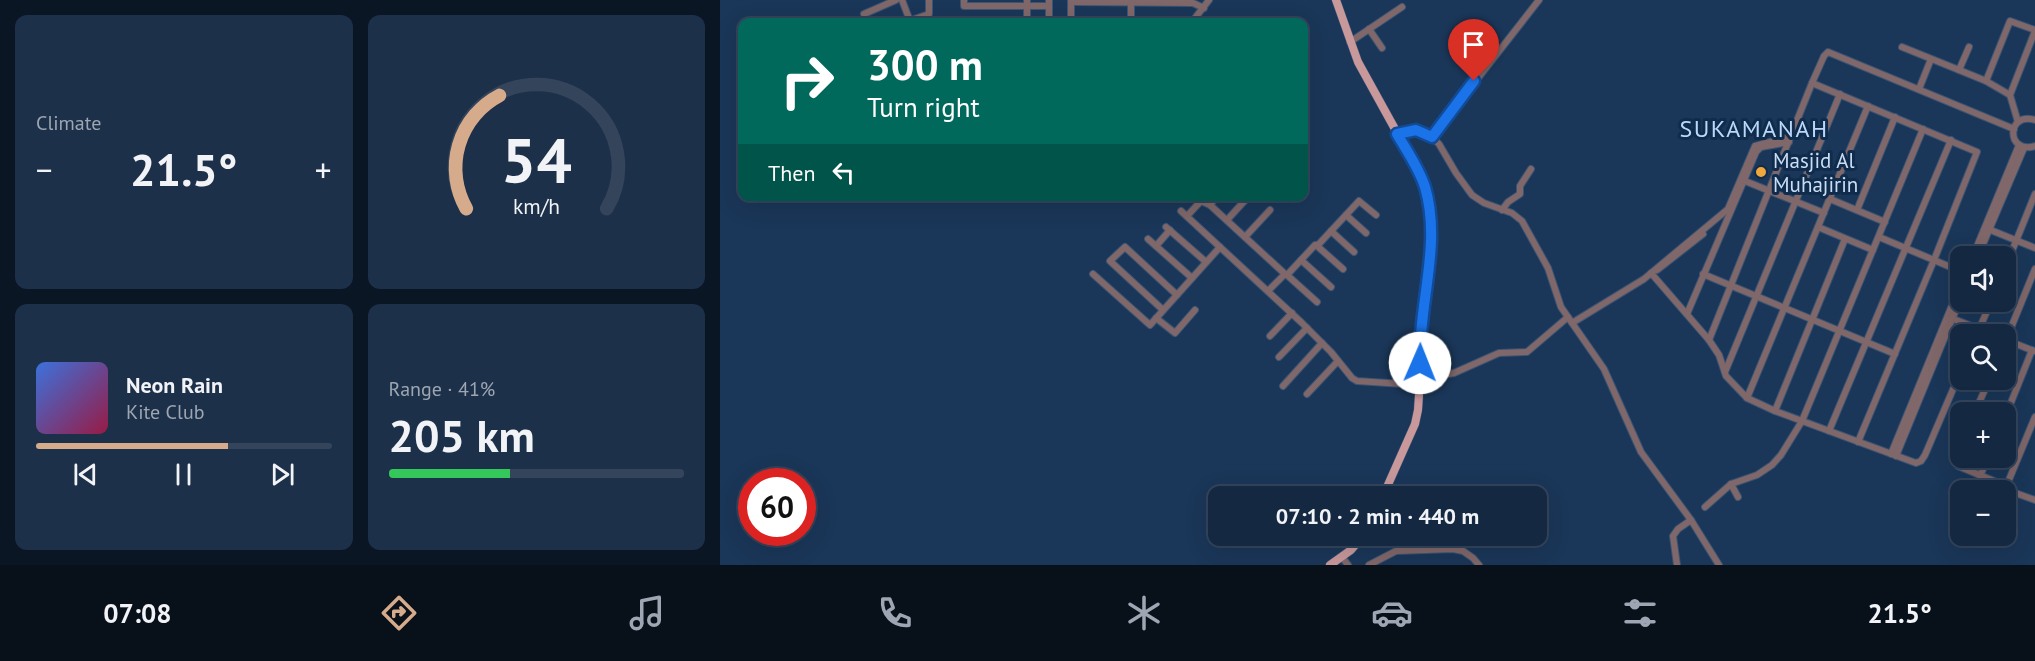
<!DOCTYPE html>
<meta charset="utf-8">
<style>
body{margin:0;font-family:"PT Sans",sans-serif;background:#1d3049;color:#f1f3f6;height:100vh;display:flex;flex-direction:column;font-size:22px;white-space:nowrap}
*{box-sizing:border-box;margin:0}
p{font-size:20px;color:#9da6b2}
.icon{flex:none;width:33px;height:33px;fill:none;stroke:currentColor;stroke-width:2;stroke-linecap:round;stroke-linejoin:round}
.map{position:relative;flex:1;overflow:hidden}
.panel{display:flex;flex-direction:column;gap:15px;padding:15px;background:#0b1624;width:720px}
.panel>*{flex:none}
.top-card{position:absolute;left:18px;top:18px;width:570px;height:183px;border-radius:12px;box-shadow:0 6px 24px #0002,0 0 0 2px #33445b;background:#00695c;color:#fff;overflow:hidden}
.fabs{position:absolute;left:1230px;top:246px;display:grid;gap:12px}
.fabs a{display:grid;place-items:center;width:66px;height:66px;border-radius:12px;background:#142842;box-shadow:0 6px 24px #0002,0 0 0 2px #33445b;font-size:30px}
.speed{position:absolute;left:18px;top:468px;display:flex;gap:12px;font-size:30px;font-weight:700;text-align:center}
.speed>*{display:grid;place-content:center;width:78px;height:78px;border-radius:50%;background:#142842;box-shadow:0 6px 24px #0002,0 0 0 2px #33445b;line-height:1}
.speed .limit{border:9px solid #d22;background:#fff;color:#111}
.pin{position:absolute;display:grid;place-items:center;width:51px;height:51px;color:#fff;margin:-62px -26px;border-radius:50% 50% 50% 0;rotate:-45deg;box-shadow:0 0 6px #0007}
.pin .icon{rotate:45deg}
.me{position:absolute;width:66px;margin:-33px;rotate:1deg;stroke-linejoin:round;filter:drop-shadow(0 0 4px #0008)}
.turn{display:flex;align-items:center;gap:21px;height:126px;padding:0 30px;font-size:27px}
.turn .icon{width:78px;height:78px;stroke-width:2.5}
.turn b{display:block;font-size:42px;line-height:51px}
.then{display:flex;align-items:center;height:57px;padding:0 30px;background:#0003;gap:12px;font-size:22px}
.big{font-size:45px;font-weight:600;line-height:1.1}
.panel .tile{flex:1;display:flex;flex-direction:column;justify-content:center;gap:9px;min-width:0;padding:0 21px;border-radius:12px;background:#1d3049}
.panel .dial{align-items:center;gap:0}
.dial svg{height:156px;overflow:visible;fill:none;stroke:#33445b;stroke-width:7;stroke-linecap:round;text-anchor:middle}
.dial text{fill:#f1f3f6;stroke:none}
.song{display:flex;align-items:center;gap:18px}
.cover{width:72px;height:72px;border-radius:9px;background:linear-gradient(135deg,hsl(220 70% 55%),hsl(340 70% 35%))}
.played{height:6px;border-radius:3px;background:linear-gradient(90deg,#d6ab8b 65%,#33445b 65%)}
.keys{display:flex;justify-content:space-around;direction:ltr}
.heat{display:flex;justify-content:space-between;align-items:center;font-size:33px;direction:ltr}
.charge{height:9px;border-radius:4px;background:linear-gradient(90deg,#34c759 41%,#33445b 0)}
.panel .tiles{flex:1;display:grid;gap:15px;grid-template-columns:repeat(2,1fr)}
.trip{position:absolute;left:488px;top:486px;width:339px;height:60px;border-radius:12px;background:#142842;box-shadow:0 6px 24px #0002,0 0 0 2px #33445b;font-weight:600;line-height:60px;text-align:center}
.tabs{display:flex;height:96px;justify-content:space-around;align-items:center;background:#08101a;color:#9da6b2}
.tabs .icon{width:42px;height:42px}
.tabs .active{color:#d6ab8b}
.tabs b{font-size:27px;color:#f1f3f6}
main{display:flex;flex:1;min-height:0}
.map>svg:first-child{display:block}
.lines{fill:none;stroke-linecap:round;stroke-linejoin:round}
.minor-casing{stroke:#3a5474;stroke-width:8}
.major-casing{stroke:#3a5474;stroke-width:9}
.minor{stroke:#806769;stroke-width:6}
.major{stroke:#c8989b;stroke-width:8}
.route-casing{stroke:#114b97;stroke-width:15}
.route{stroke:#1a73e8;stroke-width:10}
.poi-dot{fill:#eea83c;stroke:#0f2c4d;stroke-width:2}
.labels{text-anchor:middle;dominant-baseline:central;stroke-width:6;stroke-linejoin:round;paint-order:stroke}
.poi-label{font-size:21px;fill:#cbddf2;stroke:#0f2c4d;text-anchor:start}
.quarter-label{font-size:24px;letter-spacing:1.5px;fill:#bcd7f9;stroke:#0f2c4d}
</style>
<main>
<section class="panel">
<div class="tiles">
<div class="tile"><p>Climate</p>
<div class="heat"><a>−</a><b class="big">21.5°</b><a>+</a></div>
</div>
<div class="tile dial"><svg viewBox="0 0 100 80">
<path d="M14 69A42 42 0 1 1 86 69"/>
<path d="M14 69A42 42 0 0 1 31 11" stroke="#d6ab8b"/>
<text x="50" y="56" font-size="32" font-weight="700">54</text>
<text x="50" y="72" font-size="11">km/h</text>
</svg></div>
<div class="tile">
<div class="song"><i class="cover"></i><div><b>Neon Rain</b><p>Kite Club</p></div></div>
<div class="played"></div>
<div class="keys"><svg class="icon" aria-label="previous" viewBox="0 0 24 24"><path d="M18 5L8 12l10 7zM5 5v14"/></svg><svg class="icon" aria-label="pause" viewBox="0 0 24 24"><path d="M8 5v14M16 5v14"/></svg><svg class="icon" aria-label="next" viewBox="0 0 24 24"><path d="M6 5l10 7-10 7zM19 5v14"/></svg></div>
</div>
<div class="tile"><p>Range · 41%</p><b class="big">205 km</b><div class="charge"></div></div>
</div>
</section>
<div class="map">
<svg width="1315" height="565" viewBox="0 0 1315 565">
<rect width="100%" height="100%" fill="#1a3658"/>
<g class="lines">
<g class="minor-casing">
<g id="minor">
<polyline points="182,0 190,21"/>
<polyline points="244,0 244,6 329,6"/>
<polyline points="329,0 329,22"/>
<polyline points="351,1 351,22"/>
<polyline points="351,2 473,3 484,8"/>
<polyline points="144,14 176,0"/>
<polyline points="186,22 209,14 209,0"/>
<polyline points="307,22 307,0"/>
<polyline points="411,22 411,3"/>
<polyline points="472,22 489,0"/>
<polyline points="649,29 662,48"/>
<polyline points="630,42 682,7"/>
<polyline points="1182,47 1239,70"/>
<polyline points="1249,47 1239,70 1266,81 1290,95"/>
<polyline points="1266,81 1290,21 1315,30"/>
<polyline points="1092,83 1257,152 1214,260 1138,442"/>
<polyline points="1199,89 1211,59"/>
<path d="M 1315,120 C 1286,111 1286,155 1315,146"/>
<polyline points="1298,122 1290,95 1315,31"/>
<polyline points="677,134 696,130 712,137 719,144 736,173 752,195 764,203 792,213 802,221 828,268 841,307 884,369 921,452 971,520 999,565"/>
<polyline points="712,137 819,0"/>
<polyline points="1025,181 1104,213"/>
<polyline points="1110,199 1165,222"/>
<polyline points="490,205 497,196"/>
<polyline points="782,210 788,202 800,194 800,186 811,169"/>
<polyline points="1137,210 1175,117"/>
<polyline points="461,211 582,323 611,352 632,378 637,381 699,385"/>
<polyline points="626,215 646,233"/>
<polyline points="467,216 481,201 490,205 565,274"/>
<polyline points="507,220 529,196"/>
<polyline points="446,227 486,262"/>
<polyline points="1098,227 1153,250"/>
<polyline points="1268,229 1315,248"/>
<polyline points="611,231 634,252"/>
<polyline points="525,237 550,210"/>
<polyline points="1159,237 1240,271"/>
<polyline points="428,239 472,278"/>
<polyline points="596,245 623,269"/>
<polyline points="436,246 450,230"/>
<polyline points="1253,256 1299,145"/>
<polyline points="1258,256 1304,148"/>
<polyline points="581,260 611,287"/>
<polyline points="1286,266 1315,194"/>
<polyline points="937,270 983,234"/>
<polyline points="931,273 989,340 999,355 1006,376 1027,398 1055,411 1196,463 1201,461 1205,455 1240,373"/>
<polyline points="373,274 430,325 500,247"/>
<polyline points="983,274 1175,354"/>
<polyline points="567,275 597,302"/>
<polyline points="548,291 565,274 567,275 595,245 598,245 639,201 656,215"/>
<polyline points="443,310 390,261 405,247 457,295"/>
<polyline points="967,314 1036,152 1041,147 1069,142"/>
<polyline points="436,318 455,333 475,310"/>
<polyline points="1231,318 1272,334"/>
<polyline points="852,323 924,279 1008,209 1035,146 1071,136"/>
<polyline points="1257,334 1271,302"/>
<polyline points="550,336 572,313"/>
<polyline points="989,340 1092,83 1104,56 1108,52 1294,129"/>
<polyline points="1286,340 1315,269"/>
<polyline points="1286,340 1314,351"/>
<polyline points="559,357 587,328"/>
<polyline points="1005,372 1120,94"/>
<polyline points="700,379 734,373 779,353 807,352 848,317"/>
<polyline points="563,386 602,343"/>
<polyline points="587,394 618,361"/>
<polyline points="1027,398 1148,106"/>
<polyline points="1055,411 1125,239"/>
<polyline points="1255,412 1269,380"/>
<polyline points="1286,415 1312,350"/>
<polyline points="1315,417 1286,487 1287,490 1315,500"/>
<polyline points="1109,431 1231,140"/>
<polyline points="1240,447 1235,460 1238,466 1286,486"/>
<polyline points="1171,454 1240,286"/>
<polyline points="1176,456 1240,300"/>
<polyline points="1260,476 1268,458"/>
<polyline points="1011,484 1018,497"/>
<polyline points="985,507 1011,484 1037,475 1052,465 1061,455 1082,421 1203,129"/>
<polyline points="622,557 628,565"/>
<polyline points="649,565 676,551 733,549 743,551 753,558 759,565"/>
<polyline points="957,565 953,536 958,529 971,520"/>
</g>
</g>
<g class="major-casing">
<g id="major">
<polyline points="616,0 638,62 702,178 711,217 710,250 699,347 700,379 698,410 695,424 663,496"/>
<polyline points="610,565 631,550 643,536"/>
</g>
</g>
<use href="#minor" class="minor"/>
<use href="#major" class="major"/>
</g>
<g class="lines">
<g class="route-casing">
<path id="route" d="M 700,363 C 698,305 722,245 705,187 C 699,168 687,151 677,134 L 696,130 L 712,137 L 754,81"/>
</g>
<use href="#route" class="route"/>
</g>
<circle class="poi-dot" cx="1041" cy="172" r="6"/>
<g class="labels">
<g class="poi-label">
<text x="1053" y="160">Masjid Al<tspan x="1053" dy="24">Muhajirin</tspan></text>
</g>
<g class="quarter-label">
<text x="1034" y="128">SUKAMANAH</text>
</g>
</g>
</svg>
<div class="fabs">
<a><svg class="icon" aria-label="sound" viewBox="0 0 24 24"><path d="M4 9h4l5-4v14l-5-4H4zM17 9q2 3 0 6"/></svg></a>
<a><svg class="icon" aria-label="search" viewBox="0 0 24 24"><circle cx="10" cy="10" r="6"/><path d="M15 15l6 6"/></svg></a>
<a>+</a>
<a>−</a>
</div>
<div class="speed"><div class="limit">60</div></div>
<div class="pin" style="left:754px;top:81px;background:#d93025"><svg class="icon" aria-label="arrive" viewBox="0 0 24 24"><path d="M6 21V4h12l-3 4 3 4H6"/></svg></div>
<svg class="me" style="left:700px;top:363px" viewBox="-20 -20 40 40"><circle r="19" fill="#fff"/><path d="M0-13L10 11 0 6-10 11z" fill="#1a73e8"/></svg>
<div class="trip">07:10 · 2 min · 440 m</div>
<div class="top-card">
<div class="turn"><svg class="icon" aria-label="right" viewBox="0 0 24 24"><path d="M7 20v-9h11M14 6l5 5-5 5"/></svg><div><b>300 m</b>Turn right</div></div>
<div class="then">Then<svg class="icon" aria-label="left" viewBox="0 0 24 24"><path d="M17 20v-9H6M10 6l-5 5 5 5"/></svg></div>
</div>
</div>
</main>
<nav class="tabs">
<b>07:08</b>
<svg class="icon active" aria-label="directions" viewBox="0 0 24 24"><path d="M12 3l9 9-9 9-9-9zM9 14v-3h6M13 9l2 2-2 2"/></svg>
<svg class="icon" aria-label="music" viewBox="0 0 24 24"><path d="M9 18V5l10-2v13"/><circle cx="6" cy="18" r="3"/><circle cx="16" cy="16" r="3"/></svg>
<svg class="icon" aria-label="phone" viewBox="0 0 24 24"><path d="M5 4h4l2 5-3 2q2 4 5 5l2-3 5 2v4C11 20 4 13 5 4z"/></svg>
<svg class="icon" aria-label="climate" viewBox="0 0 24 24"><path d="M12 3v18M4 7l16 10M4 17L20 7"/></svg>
<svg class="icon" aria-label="car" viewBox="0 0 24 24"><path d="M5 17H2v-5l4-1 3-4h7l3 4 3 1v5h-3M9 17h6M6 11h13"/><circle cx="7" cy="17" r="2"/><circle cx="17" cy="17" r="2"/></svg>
<svg class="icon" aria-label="filters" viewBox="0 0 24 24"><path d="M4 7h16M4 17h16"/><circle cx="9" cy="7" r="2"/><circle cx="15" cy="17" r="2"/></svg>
<b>21.5°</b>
</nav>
